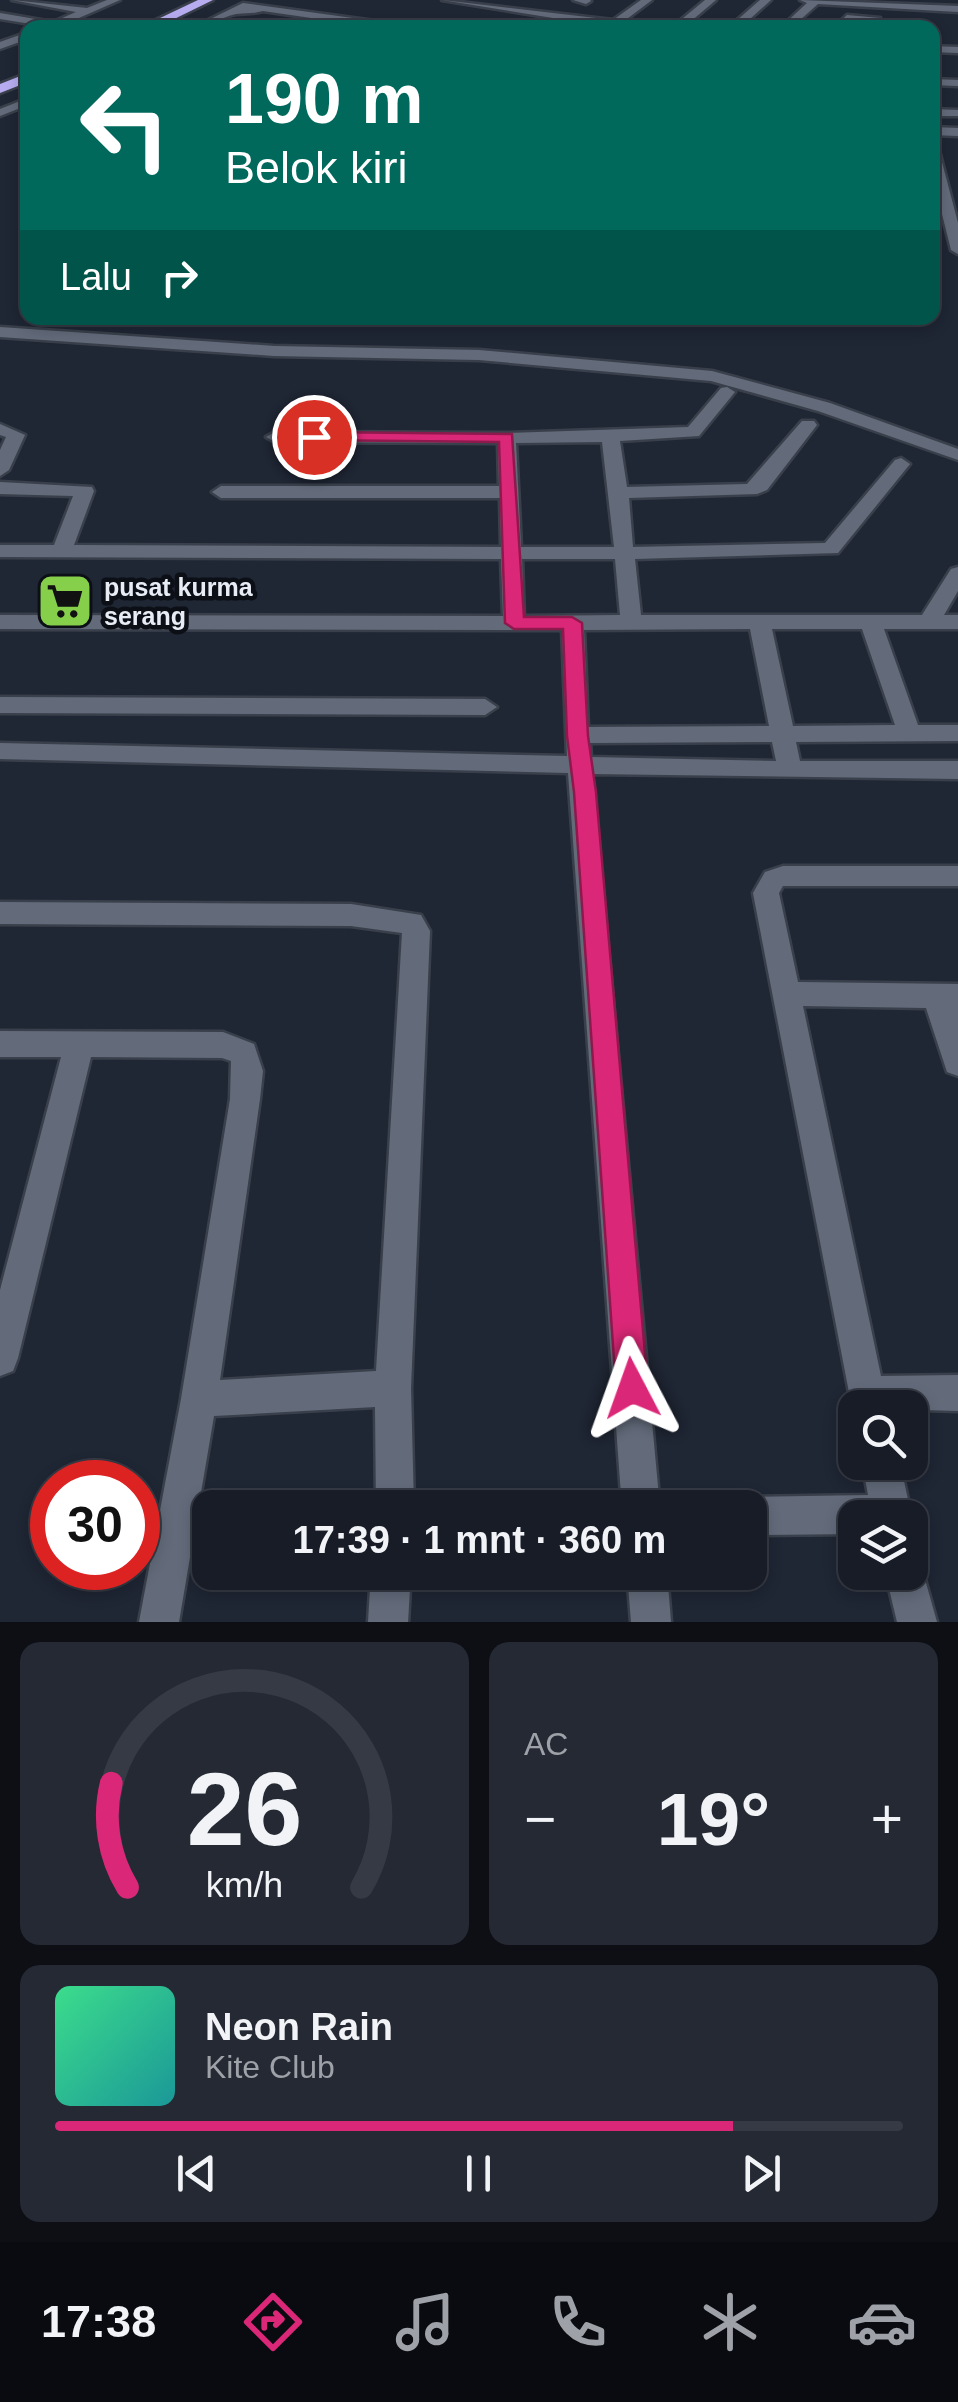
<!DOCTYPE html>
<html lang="id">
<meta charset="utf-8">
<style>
body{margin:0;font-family:Arial,sans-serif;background:#242933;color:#f1f3f6;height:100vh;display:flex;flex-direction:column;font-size:38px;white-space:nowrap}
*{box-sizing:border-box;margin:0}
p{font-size:32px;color:#9ea1a7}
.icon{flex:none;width:55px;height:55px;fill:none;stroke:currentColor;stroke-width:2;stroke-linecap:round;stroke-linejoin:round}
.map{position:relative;height:1622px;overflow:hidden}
.details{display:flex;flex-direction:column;gap:20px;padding:20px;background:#0d0f15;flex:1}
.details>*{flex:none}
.top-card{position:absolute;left:20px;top:20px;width:920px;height:305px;border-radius:20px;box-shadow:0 5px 15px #0003,0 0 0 2px #363a44;background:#00695c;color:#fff;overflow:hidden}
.controls{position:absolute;left:838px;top:1390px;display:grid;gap:20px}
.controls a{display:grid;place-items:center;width:90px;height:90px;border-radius:20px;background:#171c27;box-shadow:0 5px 15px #0003,0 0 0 2px #363a44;font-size:50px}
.speed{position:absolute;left:30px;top:1460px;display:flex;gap:20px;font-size:50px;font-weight:700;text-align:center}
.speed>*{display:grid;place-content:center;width:130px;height:130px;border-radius:50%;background:#171c27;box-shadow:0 5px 15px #0003,0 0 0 2px #363a44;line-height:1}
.speed .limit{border:15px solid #d22;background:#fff;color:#111}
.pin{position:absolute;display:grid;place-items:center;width:85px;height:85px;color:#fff;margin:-42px;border:5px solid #fff;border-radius:50%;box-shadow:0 2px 10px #0007}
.me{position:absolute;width:110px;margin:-55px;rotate:356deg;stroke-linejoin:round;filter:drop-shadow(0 0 8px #0008)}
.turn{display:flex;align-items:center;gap:35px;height:210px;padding:0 40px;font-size:45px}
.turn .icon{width:130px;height:130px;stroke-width:2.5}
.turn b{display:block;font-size:70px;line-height:85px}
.then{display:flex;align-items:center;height:95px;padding:0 40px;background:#0003;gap:20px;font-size:38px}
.big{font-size:75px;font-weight:600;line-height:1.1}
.details .widget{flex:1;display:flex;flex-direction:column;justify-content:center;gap:15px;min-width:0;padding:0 35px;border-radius:20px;background:#242933}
.details .dial{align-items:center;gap:0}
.dial svg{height:260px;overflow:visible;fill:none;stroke:#363a44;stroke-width:7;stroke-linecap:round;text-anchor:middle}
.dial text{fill:#f1f3f6;stroke:none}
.song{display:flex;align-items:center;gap:30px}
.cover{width:120px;height:120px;border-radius:15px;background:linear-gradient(135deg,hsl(150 70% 55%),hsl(180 70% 35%))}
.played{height:10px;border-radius:5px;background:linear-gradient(90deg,#db2777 80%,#363a44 80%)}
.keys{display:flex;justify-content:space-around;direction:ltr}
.heat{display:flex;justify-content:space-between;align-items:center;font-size:55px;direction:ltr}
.details .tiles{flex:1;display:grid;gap:20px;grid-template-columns:1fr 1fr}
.widget:last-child{grid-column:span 2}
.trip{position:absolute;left:192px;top:1490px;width:575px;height:100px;border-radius:20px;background:#171c27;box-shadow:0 5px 15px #0003,0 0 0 2px #363a44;font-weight:600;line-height:100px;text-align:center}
.dock{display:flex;height:160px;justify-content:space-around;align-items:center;background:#090b10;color:#9ea1a7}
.dock .icon{width:70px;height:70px}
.dock .current{color:#db2777}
.dock b{font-size:45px;color:#f1f3f6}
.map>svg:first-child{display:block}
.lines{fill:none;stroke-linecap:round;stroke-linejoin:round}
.street-casing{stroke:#3a404b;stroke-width:5}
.highway-casing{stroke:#3a404b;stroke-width:5}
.street{fill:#636b7b;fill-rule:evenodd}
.highway{fill:#b6acef;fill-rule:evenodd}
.route{fill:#db2777;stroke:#8e194d;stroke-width:2.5}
.labels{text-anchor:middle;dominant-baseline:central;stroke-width:9;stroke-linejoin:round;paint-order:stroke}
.poi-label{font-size:25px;font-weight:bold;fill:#e7ecf5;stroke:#0c0f15;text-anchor:start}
</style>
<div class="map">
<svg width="958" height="1622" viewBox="0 0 958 1622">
<rect width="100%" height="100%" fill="#1f2634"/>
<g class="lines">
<g class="street-casing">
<g id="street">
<polygon points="12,0 87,8 107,0 120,0 56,28 0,19 0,13 53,22 76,12"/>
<polygon points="442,0 613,20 641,0 652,0 615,28"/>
<polygon points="573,0 590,0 591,1 586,4"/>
<polygon points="705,0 716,0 683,28 671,28"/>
<polygon points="760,0 771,0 740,28 728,28"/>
<polygon points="800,0 958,6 958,12 818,4 791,28 780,28 807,3"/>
<path d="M 243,3 L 404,25 L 409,28 L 380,28 L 263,11 C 252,14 246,13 236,14 C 220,17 210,28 192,28 Z"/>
<polygon points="847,15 880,18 850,21 844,28 833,28"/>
<polygon points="28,32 28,39 0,49 0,42"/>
<polygon points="932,46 958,47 958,53 932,52"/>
<polygon points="932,79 958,80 958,86 932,85"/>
<polygon points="28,98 28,105 0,116 0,109"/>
<polygon points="932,109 958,110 958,116 932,116"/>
<polygon points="932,127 958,128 958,136 932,135"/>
<polygon points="932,143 938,147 958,223 958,254 951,250 932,174"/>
<polygon points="0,327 274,346 479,350 712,371 830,403 958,449 958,460 818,411 711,381 479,360 274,356 0,337"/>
<path d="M 727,387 L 735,392 L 699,436 L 620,441 L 627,487 L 747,484 L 802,421 L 814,421 L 817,425 L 767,490 L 757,494 L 629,498 L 633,547 L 825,543 L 895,460 L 901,458 L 910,464 L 838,553 L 635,559 L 641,615 L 922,615 L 951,569 L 958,567 L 958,591 L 944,615 L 958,615 L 958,629 L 884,629 L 918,725 L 958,725 L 958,741 L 796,742 L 800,761 L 958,761 L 958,779 L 592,774 L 660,1508 L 622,1508 L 568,773 L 0,759 L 0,743 L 567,756 L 562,630 L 0,629 L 0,615 L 503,616 L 501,559 L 0,557 L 0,545 L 54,545 L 73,496 L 0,494 L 0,482 L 92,487 L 94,491 L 74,545 L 501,547 L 500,498 L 221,498 L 212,492 L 221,486 L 499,486 L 498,443 L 275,442 L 266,437 L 275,432 L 507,433 L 688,427 L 721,388 ZM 602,442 L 614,547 L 521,547 L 516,443 ZM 522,559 L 615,559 L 620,615 L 524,616 ZM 750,629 L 769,726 L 588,727 L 584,630 ZM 772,629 L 862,629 L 895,725 L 793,726 ZM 772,742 L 776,761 L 591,757 L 590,743 Z"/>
<polygon points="0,424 25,435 9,470 0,476 0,450 6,437 0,435"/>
<polygon points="0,697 485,699 497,707 485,715 0,713"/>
<polygon points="783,866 958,866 958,886 783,886 779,893 798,982 958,984 958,1076 947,1072 926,1008 803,1006 881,1376 958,1375 958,1411 855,1408 855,1416 852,1408 753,893 765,872"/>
<polygon points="0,902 351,904 421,915 430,931 411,1388 414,1508 376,1508 375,1407 214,1416 179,1622 139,1622 181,1399 230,1099 231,1061 222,1058 91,1057 18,1358 13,1371 0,1376 0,1290 61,1057 0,1057 0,1031 223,1032 254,1044 263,1071 260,1099 220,1380 376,1371 402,933 351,926 0,924"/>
<polygon points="862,1462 900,1462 911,1514 910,1521 910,1518 855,1518 855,1534 750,1535 750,1508 734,1508 736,1502 750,1497 868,1495"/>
<polygon points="910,1554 919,1558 937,1622 897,1622 885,1572 910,1572"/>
<polygon points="371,1572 411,1572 408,1622 368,1622"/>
<polygon points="627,1572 667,1572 671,1622 631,1622"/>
</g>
</g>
<g class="highway-casing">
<g id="highway">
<polygon points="198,0 213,0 156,28 139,28"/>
<polygon points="28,73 28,82 0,93 0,84"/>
</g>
</g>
<use href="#street" class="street"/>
<use href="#highway" class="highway"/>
</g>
<polygon class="route" points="314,432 512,434 524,617 572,617 582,623 588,736 596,792 648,1388 644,1400 632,1405 620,1400 616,1388 574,792 567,736 563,629 514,629 505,623 499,442 308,440 306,437"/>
<defs>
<g id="supermarket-square" transform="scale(2.875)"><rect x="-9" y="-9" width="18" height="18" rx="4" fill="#86cf4b" stroke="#0c0f15"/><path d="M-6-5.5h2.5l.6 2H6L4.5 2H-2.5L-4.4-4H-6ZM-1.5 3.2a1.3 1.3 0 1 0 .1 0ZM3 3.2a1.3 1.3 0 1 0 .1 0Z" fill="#111"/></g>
</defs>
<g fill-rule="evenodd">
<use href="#supermarket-square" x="65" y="601"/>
</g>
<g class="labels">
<g class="poi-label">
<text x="104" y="587">pusat kurma<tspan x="104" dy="29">serang</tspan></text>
</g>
</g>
</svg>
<div class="controls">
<a><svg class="icon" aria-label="search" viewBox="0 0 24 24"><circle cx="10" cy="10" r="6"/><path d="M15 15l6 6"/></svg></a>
<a><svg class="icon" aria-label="layers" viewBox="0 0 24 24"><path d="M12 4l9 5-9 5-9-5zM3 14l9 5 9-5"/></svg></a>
</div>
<div class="speed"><div class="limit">30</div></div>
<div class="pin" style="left:314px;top:437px;background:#d93025"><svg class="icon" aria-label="arrive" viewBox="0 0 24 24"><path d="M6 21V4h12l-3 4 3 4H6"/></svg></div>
<svg class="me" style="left:632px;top:1388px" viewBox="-20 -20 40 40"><path d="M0-17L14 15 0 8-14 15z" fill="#db2777" stroke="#fff" stroke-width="4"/></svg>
<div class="trip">17:39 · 1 mnt · 360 m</div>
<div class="top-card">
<div class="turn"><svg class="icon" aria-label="left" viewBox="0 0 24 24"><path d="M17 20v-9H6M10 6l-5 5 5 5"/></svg><div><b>190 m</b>Belok kiri</div></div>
<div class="then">Lalu<svg class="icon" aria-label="right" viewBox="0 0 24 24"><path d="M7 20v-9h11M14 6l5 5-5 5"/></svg></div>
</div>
</div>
<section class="details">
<div class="tiles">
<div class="widget dial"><svg viewBox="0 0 100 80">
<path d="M14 69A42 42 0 1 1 86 69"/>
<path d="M14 69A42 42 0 0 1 9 37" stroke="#db2777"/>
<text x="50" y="56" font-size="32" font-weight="700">26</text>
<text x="50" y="72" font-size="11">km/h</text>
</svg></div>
<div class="widget"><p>AC</p>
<div class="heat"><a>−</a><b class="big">19°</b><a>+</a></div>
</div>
<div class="widget">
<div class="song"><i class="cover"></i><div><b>Neon Rain</b><p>Kite Club</p></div></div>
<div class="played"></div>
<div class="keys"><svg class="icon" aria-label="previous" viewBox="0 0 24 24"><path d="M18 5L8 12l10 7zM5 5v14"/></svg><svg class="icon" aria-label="pause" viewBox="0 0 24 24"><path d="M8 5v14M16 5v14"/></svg><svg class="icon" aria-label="next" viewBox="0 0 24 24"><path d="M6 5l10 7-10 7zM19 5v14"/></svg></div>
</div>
</div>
</section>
<nav class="dock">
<b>17:38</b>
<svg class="icon current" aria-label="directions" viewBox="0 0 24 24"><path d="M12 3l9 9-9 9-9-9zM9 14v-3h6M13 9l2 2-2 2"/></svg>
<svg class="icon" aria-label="music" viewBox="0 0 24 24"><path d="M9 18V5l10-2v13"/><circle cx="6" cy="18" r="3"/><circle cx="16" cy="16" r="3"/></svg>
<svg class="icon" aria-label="phone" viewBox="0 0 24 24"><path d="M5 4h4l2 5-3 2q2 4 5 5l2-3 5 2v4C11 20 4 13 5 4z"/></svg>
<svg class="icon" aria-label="climate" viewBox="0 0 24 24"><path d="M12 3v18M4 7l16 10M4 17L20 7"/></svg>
<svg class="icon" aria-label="car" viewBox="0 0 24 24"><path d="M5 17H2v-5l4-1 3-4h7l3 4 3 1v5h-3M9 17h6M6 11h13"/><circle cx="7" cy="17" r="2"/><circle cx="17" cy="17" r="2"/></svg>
</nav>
